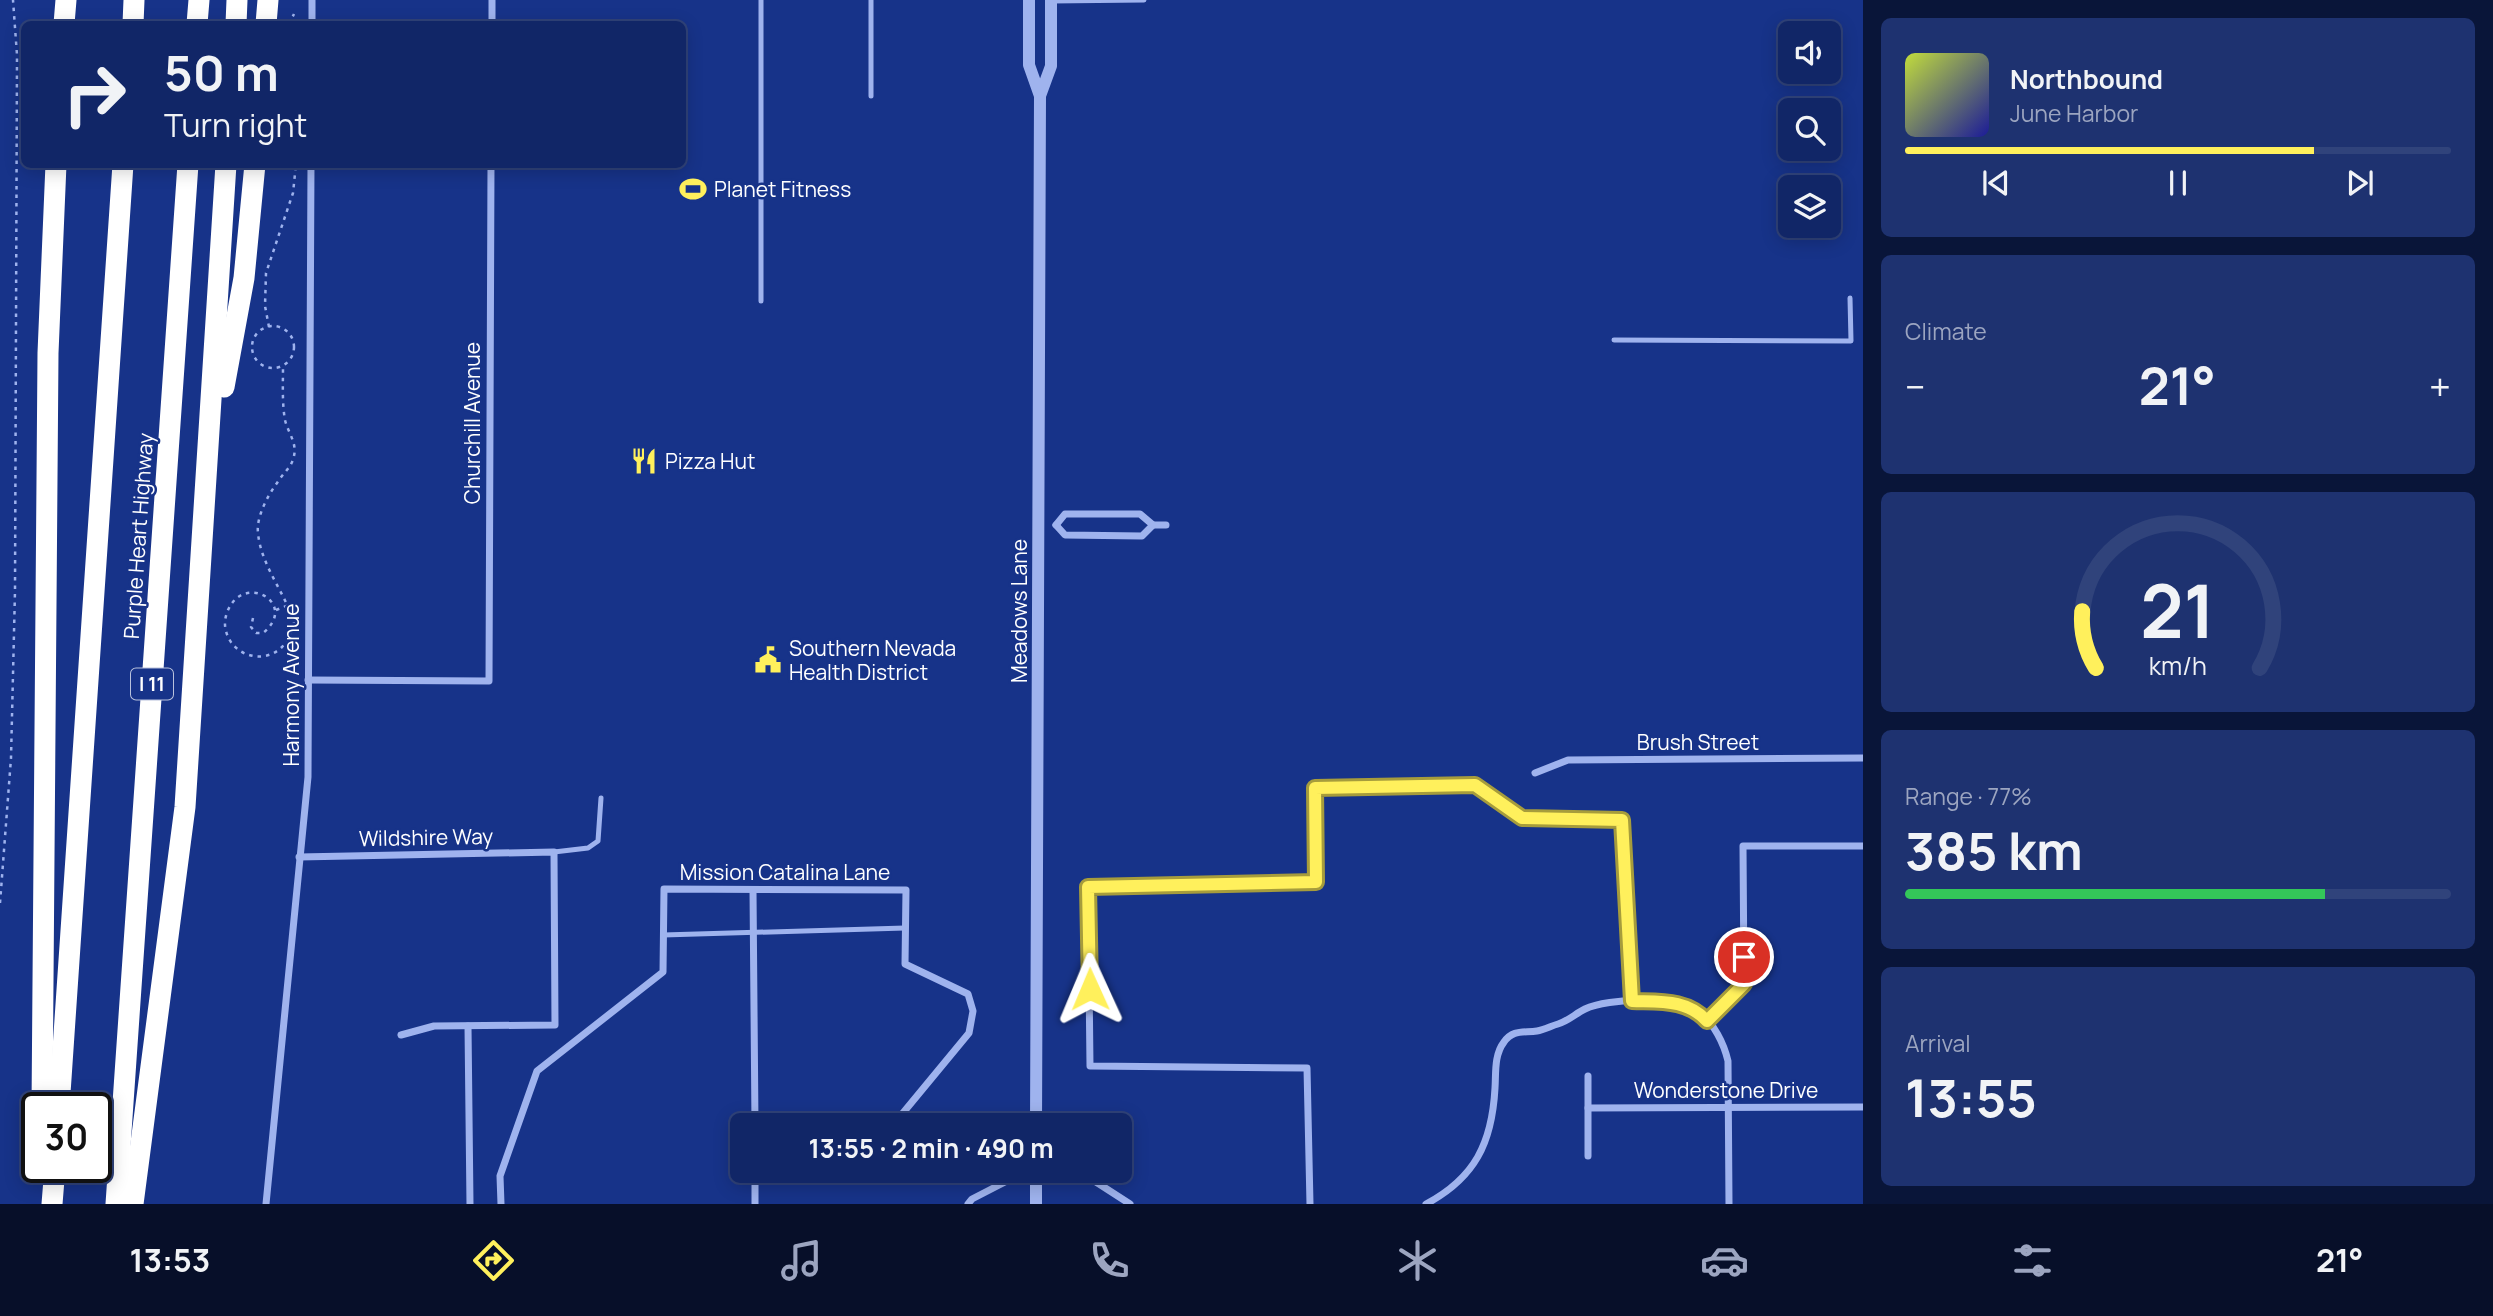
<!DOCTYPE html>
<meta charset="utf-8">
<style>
body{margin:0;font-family:Manrope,sans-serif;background:#1e3270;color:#f1f3f6;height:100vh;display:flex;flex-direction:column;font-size:26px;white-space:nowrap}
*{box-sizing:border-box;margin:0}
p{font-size:23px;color:#9ca5c0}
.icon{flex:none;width:38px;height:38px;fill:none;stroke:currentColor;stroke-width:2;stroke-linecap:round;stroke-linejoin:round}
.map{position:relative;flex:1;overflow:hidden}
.side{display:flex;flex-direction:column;gap:18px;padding:18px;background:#091539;width:630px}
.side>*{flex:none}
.top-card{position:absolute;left:21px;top:21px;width:665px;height:147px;border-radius:10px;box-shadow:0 4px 18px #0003,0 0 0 2px #30437b;background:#112667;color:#f1f3f6;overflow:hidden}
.buttons{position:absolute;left:1778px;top:21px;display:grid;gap:14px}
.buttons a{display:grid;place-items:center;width:63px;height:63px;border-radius:10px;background:#112667;box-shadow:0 4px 18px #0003,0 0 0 2px #30437b;font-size:35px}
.speed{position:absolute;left:21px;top:1092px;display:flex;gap:14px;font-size:35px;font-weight:700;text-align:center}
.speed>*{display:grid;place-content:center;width:91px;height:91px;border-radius:50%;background:#112667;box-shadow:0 4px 18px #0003,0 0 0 2px #30437b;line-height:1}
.speed .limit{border:4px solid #111;border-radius:10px;background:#fff;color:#111}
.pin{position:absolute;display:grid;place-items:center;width:60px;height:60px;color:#fff;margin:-30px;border:4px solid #fff;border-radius:50%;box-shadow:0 2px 7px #0007}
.me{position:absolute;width:77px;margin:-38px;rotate:359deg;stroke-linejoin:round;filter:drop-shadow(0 0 5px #0008)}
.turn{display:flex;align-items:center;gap:24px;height:147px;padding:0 28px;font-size:32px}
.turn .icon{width:91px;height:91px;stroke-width:2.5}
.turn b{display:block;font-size:49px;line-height:60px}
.big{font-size:52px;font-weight:700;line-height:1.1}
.side .tile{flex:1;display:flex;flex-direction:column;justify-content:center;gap:10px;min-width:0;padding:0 24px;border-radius:10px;background:#1e3270}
.side .dial{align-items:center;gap:0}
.dial svg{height:182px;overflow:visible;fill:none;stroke:#30437b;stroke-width:7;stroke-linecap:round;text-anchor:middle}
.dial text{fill:#f1f3f6;stroke:none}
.song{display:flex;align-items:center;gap:21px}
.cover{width:84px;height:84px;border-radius:10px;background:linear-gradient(135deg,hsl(70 70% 55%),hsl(240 70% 35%))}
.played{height:7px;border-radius:4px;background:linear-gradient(90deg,#fff05c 75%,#30437b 75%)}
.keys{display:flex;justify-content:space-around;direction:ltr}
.heat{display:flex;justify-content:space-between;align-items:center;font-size:38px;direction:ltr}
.charge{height:10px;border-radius:5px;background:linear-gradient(90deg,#34c759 77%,#30437b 0)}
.trip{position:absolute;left:730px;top:1113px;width:402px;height:70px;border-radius:10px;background:#112667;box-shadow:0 4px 18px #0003,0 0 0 2px #30437b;font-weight:700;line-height:70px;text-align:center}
.tabs{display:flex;height:112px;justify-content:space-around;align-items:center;background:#070f29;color:#9ca5c0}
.tabs .icon{width:49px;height:49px}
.tabs .active{color:#fff05c}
.tabs b{font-size:32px;color:#f1f3f6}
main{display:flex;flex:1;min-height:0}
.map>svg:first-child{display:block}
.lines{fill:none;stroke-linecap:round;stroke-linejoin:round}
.path{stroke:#9fb3ee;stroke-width:2.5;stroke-dasharray:3.5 5;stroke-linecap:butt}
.service{stroke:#9fb3ee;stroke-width:5}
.minor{stroke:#9fb3ee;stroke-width:7}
.tertiary{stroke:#9fb3ee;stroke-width:12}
.motorway{stroke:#fff;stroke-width:21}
.route-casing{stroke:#a69c3c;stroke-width:18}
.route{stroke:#fff05c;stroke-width:12}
.labels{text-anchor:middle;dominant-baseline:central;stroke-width:5;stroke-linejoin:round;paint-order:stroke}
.shield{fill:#173389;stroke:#b9c2dc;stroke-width:2}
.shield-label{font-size:19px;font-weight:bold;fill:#fff}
.poi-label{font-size:21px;fill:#fff;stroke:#173389;text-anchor:start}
.street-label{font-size:21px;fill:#fff;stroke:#173389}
</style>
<main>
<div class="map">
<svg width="1863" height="1204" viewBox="0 0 1863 1204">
<rect width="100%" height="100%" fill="#173389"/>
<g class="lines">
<g class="path">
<polyline points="289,24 294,14"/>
<circle cx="273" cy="347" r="21"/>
<polyline points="269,327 265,306 266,273 293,193 296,164"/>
<polyline points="276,610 289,605"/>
<path d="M 253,618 L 251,627 L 256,633 L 263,633 C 299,604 245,572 228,610 C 225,617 224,624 226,631 C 232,656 264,665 282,647 C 288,641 291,631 294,623 C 285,592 261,566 258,533 C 256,517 268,495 277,483 C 283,473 292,467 294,456 C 297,442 288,433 285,420 C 282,403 283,384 283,366"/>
<polyline points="0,903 11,758 15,591 17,55 13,0"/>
</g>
<g class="service">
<polyline points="871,0 871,96"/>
<polyline points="1051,1 1144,0"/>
<polyline points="761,301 761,0"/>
<polyline points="1614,340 1851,341 1850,298"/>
<polyline points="554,852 588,848 598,841 601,798"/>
<polyline points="663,935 905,928"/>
</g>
<g class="minor">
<polyline points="312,24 312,0"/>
<polyline points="492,24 492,0"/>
<polyline points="1056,525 1065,514 1140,514 1153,525 1166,525"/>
<polyline points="1056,525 1065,535 1142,536 1153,525"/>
<polyline points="308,680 489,681 491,164"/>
<polyline points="1535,773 1568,760 1863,758"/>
<polyline points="299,857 554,852 555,1025 434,1026 401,1035"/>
<polyline points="753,890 755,1125"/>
<polyline points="1707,1021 1744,984 1743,846 1863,846"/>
<polyline points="468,1026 470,1204"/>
<polyline points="1588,1076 1588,1156"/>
<polyline points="1588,1108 1863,1107"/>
<polyline points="755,1171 755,1204"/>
<polyline points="1063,1171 1096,1182 1130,1204"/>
<polyline points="266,1204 308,777 311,164"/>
<polyline points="501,1204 500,1176 537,1071 663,972 664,889 906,890 905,964 968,994 973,1011 969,1033 893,1125"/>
<polyline points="968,1204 972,1199 1005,1182 1036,1173"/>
<polyline points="1310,1204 1307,1068 1090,1066 1088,887 1316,882 1315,788 1475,785 1522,818 1622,820 1632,1001"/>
<path d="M 1426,1204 C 1475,1178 1492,1143 1495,1088 C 1496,1073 1494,1055 1504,1042 C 1513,1029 1524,1033 1537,1031 C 1544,1030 1551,1026 1558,1024 C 1568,1021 1575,1014 1585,1009 C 1608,998 1678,996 1699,1012 C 1714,1023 1724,1044 1728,1061 L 1729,1204"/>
</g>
<g class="tertiary">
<polyline points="1029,0 1029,65 1040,96"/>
<polyline points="1036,1125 1040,96 1051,66 1051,0"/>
<polyline points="1036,1204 1036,1171"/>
</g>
<g class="motorway">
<polyline points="64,24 66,0"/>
<polyline points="133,24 134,0"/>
<polyline points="197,24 199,0"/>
<polyline points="236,24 237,0"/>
<polyline points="266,24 268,0"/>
<polyline points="224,387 244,278 255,164"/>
<polyline points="42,1108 48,353 56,164"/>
<polyline points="59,1108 123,164"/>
<polyline points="52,1204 55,1167"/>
<polyline points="116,1204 188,164"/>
<polyline points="133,1204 185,807 226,164"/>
</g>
</g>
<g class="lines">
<g class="route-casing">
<path id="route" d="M 1090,989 L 1088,887 L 1316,882 L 1315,788 L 1475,785 L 1522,818 L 1622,820 L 1632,1001 C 1660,1002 1687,999 1707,1021 L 1744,984 L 1744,957"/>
</g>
<use href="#route" class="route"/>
</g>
<defs>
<g id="stadium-bare" transform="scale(2.1)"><path d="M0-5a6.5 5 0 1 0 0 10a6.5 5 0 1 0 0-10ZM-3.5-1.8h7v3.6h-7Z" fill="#fff05c" stroke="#173389" stroke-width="2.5" paint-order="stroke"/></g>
<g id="restaurant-bare" transform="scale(2.1)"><path d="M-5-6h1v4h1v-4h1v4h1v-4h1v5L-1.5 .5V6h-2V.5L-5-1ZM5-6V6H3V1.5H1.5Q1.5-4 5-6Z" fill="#fff05c" stroke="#173389" stroke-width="2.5" paint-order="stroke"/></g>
<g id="civic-bare" transform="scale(2.1)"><path d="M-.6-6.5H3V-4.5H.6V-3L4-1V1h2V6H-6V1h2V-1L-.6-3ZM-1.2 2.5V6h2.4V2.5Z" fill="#fff05c" stroke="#173389" stroke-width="2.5" paint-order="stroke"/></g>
</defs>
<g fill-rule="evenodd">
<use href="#stadium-bare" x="693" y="189"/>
<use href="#restaurant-bare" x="644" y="461"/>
<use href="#civic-bare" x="768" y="660"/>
</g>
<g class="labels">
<rect class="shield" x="131" y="668.5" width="42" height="31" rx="5"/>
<g class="shield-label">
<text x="152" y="684">I 11</text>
</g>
<g class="poi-label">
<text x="714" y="189">Planet Fitness</text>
<text x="665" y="461">Pizza Hut</text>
<text x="789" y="648">Southern Nevada<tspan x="789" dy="24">Health District</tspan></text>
</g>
<g class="street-label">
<text transform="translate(472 423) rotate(-90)">Churchill Avenue</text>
<text transform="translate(138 536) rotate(-86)">Purple Heart Highway</text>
<text transform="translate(1019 611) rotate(-90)">Meadows Lane</text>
<text transform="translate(291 685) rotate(-90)">Harmony Avenue</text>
<text x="1698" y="742">Brush Street</text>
<text transform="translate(426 837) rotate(-1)">Wildshire Way</text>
<text x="785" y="872">Mission Catalina Lane</text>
<text x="1726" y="1090">Wonderstone Drive</text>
</g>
</g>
</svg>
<div class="buttons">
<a><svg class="icon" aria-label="sound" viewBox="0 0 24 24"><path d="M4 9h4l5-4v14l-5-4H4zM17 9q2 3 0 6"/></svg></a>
<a><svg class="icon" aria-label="search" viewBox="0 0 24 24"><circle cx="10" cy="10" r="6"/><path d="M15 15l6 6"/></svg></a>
<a><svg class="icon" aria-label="layers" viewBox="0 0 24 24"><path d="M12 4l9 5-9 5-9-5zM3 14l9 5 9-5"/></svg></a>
</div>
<div class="speed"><div class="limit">30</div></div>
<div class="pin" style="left:1744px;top:957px;background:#d93025"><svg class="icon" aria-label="arrive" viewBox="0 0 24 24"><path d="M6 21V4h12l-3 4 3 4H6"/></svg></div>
<svg class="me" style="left:1090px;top:989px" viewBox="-20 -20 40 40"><path d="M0-17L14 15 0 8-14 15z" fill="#fff05c" stroke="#fff" stroke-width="4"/></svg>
<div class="trip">13:55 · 2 min · 490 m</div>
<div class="top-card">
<div class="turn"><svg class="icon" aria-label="right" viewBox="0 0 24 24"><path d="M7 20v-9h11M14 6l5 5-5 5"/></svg><div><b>50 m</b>Turn right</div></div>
</div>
</div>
<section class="side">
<div class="tile">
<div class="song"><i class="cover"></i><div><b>Northbound</b><p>June Harbor</p></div></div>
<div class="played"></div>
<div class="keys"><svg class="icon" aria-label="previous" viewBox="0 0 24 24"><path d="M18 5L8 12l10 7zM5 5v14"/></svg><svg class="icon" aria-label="pause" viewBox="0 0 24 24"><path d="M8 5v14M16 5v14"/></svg><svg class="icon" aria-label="next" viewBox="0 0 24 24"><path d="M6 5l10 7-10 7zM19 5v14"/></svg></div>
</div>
<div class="tile"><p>Climate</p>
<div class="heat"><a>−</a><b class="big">21°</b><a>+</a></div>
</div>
<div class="tile dial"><svg viewBox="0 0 100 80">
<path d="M14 69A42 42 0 1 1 86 69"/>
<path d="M14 69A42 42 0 0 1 8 44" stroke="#fff05c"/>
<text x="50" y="56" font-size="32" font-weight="700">21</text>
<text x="50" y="72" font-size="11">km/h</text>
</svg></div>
<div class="tile"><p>Range · 77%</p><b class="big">385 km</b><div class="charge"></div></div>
<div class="tile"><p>Arrival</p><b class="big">13:55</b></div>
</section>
</main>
<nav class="tabs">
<b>13:53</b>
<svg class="icon active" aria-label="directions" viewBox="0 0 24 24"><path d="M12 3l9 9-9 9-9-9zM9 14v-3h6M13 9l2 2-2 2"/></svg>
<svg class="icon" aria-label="music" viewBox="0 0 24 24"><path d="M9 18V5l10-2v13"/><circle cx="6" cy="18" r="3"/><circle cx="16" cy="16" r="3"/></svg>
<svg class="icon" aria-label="phone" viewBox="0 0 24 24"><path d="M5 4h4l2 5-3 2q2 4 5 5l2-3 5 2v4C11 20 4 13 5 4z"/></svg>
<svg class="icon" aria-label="climate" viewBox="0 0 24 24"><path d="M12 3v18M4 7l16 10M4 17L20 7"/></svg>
<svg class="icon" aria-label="car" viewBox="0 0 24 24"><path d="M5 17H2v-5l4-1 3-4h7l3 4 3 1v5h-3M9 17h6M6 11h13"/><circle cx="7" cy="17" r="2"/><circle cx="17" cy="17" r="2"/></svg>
<svg class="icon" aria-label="filters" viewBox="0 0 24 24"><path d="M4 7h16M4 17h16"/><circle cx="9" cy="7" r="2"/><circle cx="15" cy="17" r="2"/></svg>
<b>21°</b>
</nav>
